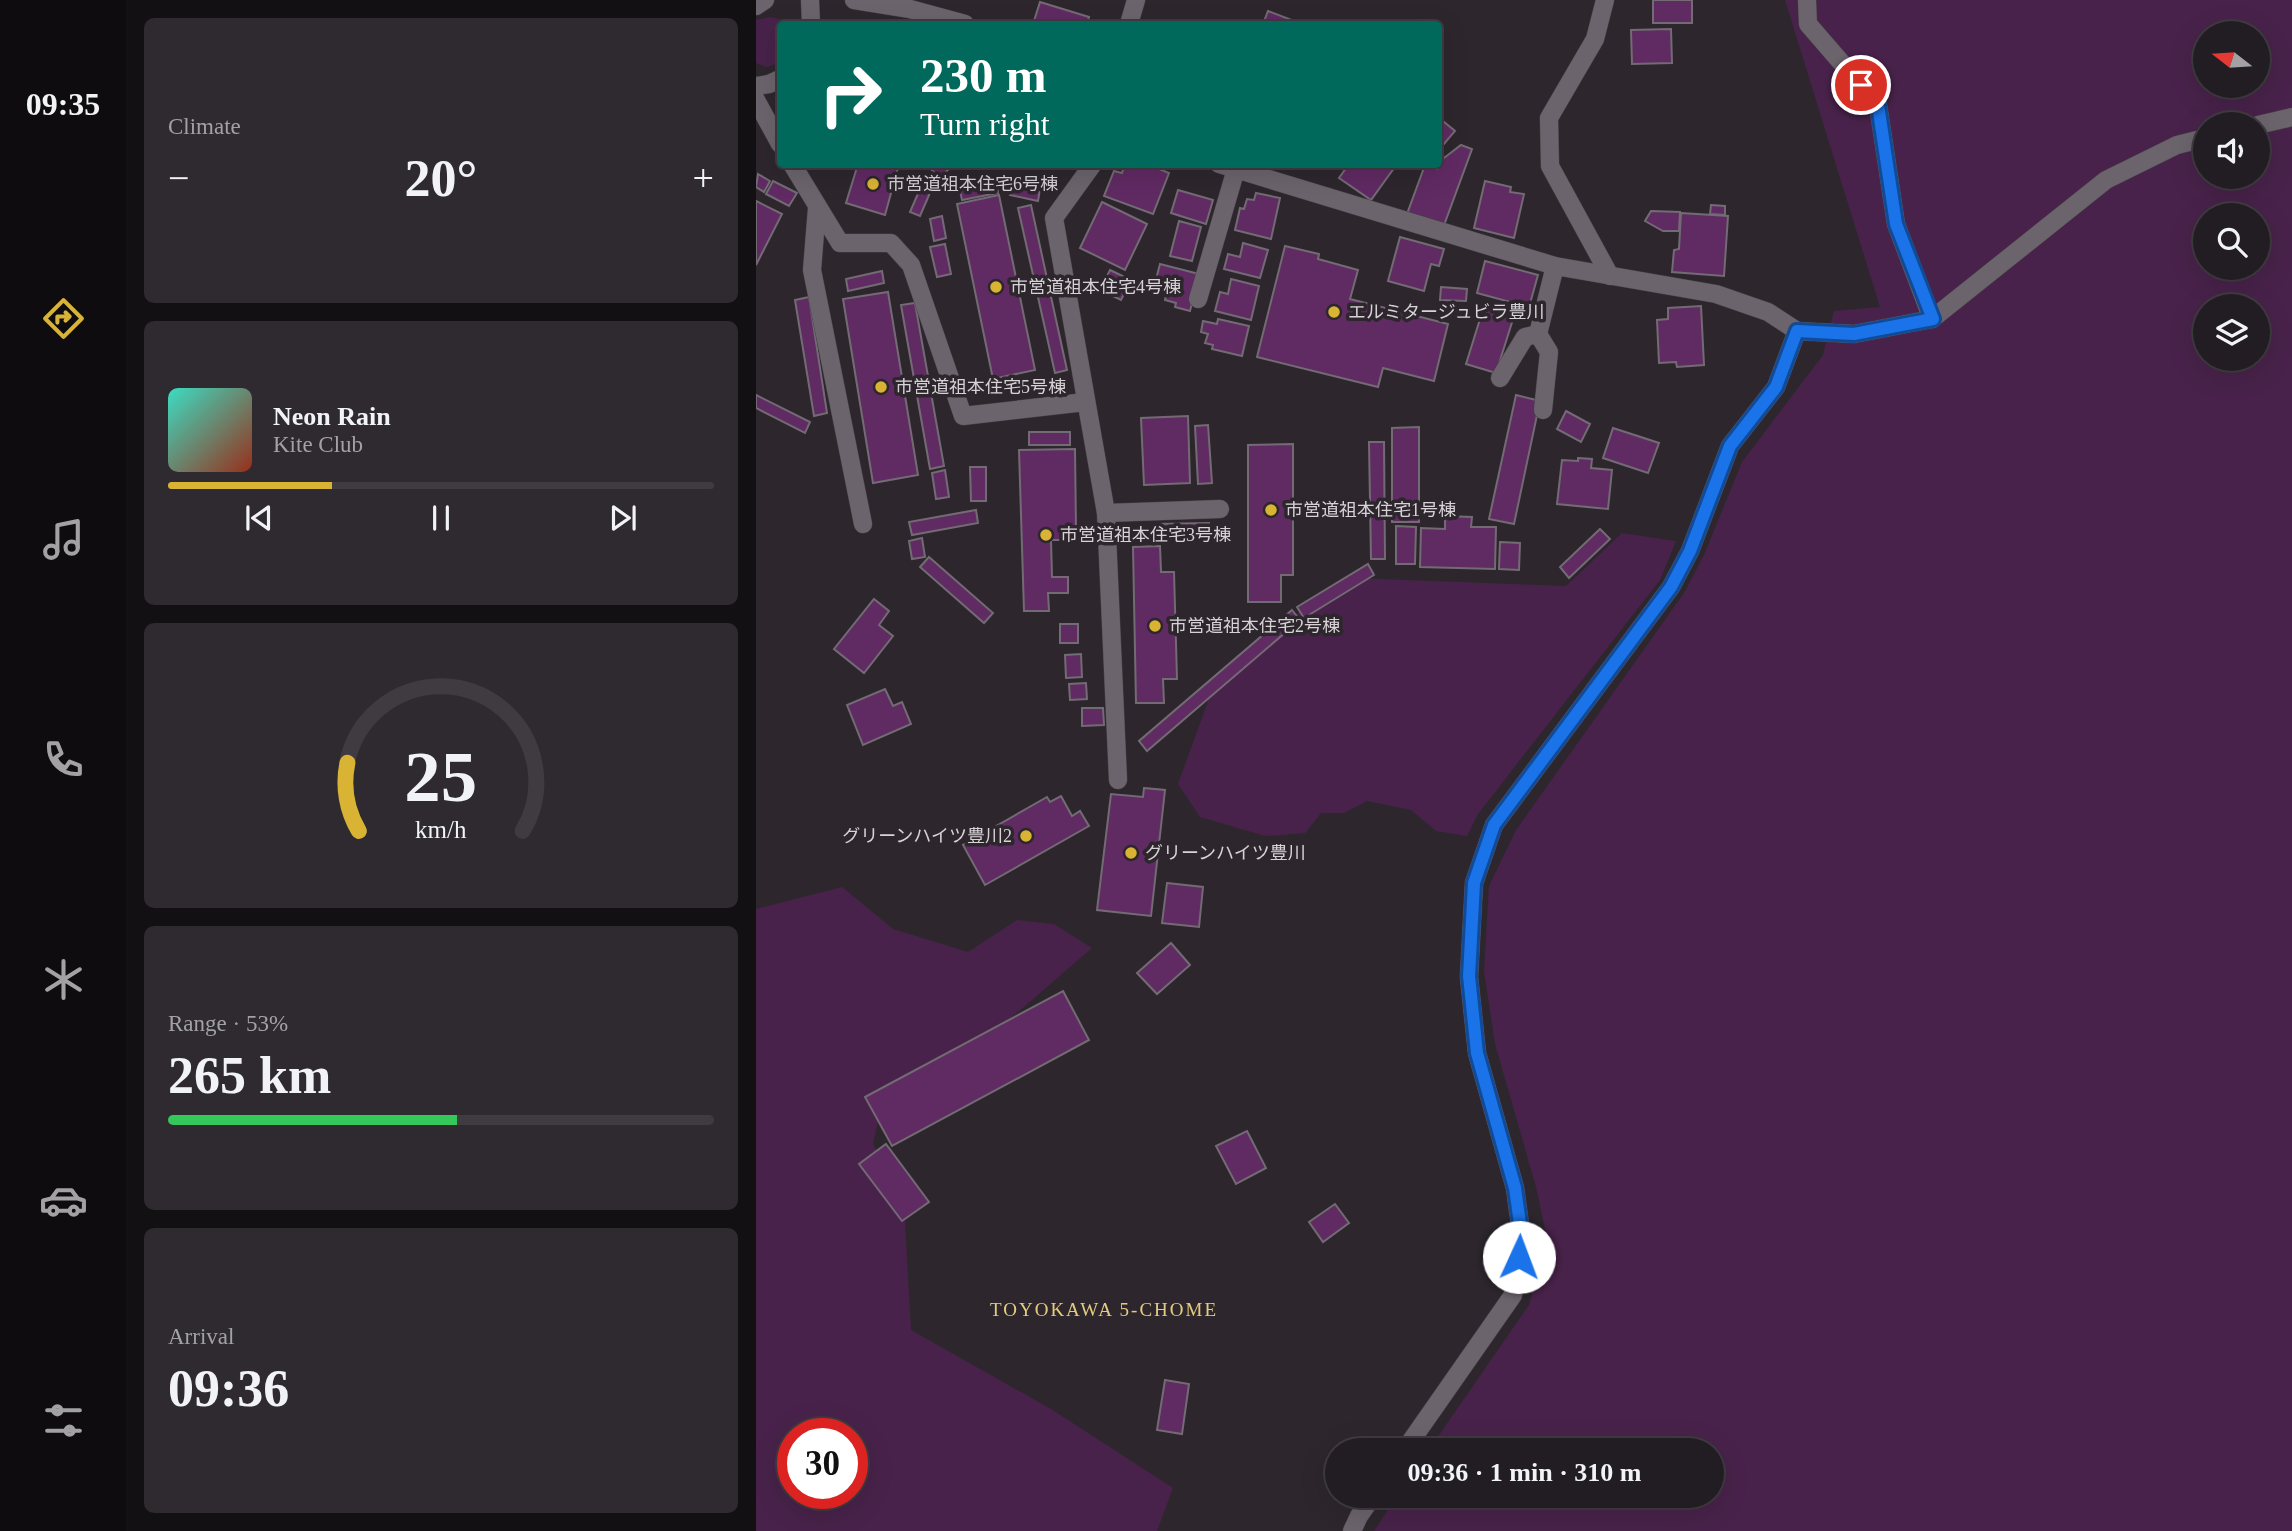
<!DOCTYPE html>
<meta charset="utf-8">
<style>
body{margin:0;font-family:"Times New Roman","Noto Sans JP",serif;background:#2e2a2f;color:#f1f3f6;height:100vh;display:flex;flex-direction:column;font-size:26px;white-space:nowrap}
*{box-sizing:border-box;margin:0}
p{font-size:23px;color:#a2a2a5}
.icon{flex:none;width:38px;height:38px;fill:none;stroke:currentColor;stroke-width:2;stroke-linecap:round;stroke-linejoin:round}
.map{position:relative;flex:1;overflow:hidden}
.side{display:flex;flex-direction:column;gap:18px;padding:18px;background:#131013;width:630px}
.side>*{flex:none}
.banner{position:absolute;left:21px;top:21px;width:665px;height:147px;border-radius:7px;box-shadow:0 7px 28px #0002,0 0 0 2px #3f3b40;background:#00695c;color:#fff;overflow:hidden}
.needle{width:46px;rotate:287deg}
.controls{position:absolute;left:1437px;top:21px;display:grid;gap:14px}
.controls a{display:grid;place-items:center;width:77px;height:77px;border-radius:50%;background:#221d22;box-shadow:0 7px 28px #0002,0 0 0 2px #3f3b40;font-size:35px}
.speed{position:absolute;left:21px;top:1418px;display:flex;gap:14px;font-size:35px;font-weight:700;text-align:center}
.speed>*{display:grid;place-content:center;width:91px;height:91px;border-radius:50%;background:#221d22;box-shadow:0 7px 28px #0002,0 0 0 2px #3f3b40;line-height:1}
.speed .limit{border:10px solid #d22;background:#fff;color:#111}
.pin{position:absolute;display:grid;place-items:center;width:60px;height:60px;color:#fff;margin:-30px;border:4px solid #fff;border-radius:50%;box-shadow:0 2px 7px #0007}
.me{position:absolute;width:77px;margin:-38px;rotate:2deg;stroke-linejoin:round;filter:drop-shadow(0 0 5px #0008)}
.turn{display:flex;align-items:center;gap:24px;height:147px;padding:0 28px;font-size:32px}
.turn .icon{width:91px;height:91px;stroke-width:2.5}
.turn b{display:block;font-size:49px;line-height:60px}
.big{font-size:52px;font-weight:600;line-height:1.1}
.side .card{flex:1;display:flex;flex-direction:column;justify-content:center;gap:10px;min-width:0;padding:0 24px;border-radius:10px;background:#2e2a2f}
.side .dial{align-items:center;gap:0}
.dial svg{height:182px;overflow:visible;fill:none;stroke:#3f3b40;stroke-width:7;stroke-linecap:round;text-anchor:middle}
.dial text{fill:#f1f3f6;stroke:none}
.song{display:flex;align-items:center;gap:21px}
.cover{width:84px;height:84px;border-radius:10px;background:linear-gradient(135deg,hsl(170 70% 55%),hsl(10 70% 35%))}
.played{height:7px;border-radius:4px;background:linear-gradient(90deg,#d9b334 30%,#3f3b40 30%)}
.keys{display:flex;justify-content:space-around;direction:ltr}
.heat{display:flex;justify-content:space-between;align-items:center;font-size:38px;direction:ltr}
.charge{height:10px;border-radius:5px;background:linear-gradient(90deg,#34c759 53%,#3f3b40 0)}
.trip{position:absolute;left:569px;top:1438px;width:399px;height:70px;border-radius:35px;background:#221d22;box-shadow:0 7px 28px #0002,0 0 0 2px #3f3b40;font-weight:600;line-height:70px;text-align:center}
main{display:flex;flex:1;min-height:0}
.tab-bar{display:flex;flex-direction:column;width:126px;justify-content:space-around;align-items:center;background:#0e0c0e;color:#a2a2a5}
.tab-bar .icon{width:49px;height:49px}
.tab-bar .current{color:#d9b334}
.tab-bar b{font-size:32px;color:#f1f3f6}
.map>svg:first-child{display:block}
.green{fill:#48224a;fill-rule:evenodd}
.building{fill:#602a63;stroke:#726b73;stroke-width:2}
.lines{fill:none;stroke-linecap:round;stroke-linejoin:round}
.minor-casing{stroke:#474248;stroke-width:19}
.minor{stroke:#6c646c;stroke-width:18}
.route-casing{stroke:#114b97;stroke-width:18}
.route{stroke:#1a73e8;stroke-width:12}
.poi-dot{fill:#d9b334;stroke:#2d272d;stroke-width:2.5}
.labels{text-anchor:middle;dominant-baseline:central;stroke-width:7;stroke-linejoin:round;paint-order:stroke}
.poi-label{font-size:18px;fill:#d6d2d6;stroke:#2d272d;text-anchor:start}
.neighbourhood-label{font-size:19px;letter-spacing:2px;fill:#e5cb7f;stroke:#2d272d}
</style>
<main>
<nav class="tab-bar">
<b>09:35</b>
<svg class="icon current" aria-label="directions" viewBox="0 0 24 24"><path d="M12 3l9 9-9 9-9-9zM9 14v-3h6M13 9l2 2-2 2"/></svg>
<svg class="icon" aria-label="music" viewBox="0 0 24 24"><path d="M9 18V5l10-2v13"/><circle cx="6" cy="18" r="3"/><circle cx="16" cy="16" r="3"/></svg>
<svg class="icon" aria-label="phone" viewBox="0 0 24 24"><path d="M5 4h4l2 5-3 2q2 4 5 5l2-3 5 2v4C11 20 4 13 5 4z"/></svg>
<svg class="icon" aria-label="climate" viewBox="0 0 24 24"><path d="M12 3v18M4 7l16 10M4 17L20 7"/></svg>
<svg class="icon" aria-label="car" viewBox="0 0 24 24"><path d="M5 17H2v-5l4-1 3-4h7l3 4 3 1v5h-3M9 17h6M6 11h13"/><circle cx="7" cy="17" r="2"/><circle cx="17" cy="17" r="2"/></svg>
<svg class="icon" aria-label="filters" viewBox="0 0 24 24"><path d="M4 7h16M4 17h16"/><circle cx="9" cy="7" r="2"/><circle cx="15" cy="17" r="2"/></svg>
</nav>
<section class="side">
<div class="card"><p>Climate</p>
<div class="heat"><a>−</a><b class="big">20°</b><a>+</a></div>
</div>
<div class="card">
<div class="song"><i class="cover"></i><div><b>Neon Rain</b><p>Kite Club</p></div></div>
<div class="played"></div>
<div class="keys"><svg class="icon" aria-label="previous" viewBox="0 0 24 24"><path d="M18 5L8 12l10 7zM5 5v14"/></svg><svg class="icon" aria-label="pause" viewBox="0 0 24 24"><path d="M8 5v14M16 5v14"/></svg><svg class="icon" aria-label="next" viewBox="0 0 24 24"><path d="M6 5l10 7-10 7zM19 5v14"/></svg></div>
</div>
<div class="card dial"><svg viewBox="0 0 100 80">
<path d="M14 69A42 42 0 1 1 86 69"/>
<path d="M14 69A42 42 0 0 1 9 39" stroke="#d9b334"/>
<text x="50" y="56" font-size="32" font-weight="700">25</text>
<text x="50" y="72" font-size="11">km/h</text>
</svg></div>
<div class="card"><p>Range · 53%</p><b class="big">265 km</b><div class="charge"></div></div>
<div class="card"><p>Arrival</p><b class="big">09:36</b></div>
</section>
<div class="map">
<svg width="1536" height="1531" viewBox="0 0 1536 1531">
<rect width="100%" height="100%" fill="#2d272d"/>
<g class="green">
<path d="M 1029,0 L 1536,0 L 1536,1531 L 618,1531 L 641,1496 L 956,1496 L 956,1451 L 672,1451 L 773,1305 L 792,1243 L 780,1187 L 739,1044 L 728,971 L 733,886 L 760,830 L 928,593 L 948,555 L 986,462 L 1067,355 L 1078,311 L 1124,307 ZM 1449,33 L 1502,33 L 1502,86 L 1449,86 ZM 1449,124 L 1502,124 L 1502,177 L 1449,177 ZM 1449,215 L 1502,215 L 1502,268 L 1449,268 ZM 1449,306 L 1502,306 L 1502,359 L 1449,359 Z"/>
<polygon points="14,17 28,20 32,24 24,24 24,63 11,67 0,63 0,20"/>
<polygon points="866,533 920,541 904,580 722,814 711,836 680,831 655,810 611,801 588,813 565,813 549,833 509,836 444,817 422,784 455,693 511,633 596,578 810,586"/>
<path d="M 86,887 L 137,929 L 212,952 L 261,920 L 298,924 L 336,948 L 226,1043 L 129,1089 L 117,1144 L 148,1205 L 155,1330 L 295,1409 L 417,1488 L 401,1531 L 0,1531 L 0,909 ZM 37,1433 L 96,1433 L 96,1493 L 37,1493 Z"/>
</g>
<g class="building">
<rect x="897" y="0" width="39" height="23"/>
<polygon points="284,2 333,17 331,24 277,24"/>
<polygon points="512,11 546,24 507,24"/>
<polygon points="915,29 916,63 876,64 875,30"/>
<polygon points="682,117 699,131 682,151"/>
<polygon points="705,145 716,149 687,228 651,214 669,165 681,169 684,161"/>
<polygon points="102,164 143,164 129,215 90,203"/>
<polygon points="178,164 191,164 194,168 183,178 174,168"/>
<polygon points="196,164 229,164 229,166 196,169"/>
<polygon points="369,164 391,164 413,173 397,214 348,196 358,171 366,173"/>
<polygon points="593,164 641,164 615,200 583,178"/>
<polygon points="2,174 14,181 8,192 0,187"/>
<polygon points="170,175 180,179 164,216 154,212"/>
<polygon points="17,181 41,193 33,206 10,194"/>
<polygon points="729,181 755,187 754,192 768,194 758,238 718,228"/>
<polygon points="257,183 284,189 282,201 254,195"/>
<polygon points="241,184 242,193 206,200 204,191"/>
<polygon points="422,190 457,200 450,224 415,213"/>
<polygon points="500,193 524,198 515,239 479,230 484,208 488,209 491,199 498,200"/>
<polygon points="243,195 279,370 237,379 201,204"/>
<polygon points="0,201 26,214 0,265"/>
<polygon points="346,202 391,224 369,270 324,248"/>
<polygon points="275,205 311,370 299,373 262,208"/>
<polygon points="955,205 969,206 969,215 954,214"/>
<polygon points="895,211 924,212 923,231 907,231 889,221"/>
<polygon points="925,213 972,216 968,276 916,272 918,250 923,249"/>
<polygon points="186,216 190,238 178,241 174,219"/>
<polygon points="423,221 445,227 436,261 414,256"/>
<polygon points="644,237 688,249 683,266 675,264 668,291 632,281"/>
<polygon points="487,243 512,250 504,278 468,269 472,254 484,257"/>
<polygon points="189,244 195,274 181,277 174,247"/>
<polygon points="529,246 563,254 562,259 602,270 594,299 692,324 678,381 627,368 622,387 501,357"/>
<polygon points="729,261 782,275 773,307 721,293"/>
<polygon points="404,264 443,274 434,311 419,307 420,303 409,300 411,290 398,287"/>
<polygon points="354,270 375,280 365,300 344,290"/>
<polygon points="126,271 128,283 92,291 90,279"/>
<polygon points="475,279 503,286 495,320 459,311 464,292 472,294"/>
<polygon points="685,287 711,289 710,301 684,300"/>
<polygon points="132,292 162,475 117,483 87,299"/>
<polygon points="53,297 71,413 58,416 39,300"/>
<polygon points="159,303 188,466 174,469 145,305"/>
<polygon points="729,303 759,313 740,373 710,364"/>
<polygon points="945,306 948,365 921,367 920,362 903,363 901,320 912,319 912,308"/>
<polygon points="462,319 493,326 486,356 456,349 457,345 449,343 452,334 445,332 447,321 461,324"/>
<polygon points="0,395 54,422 49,433 0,408"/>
<polygon points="760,395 784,401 758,524 733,519"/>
<polygon points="810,411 834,424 825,442 801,429"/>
<polygon points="432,416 434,483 388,485 385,418"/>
<polygon points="452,425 456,483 442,484 439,426"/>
<polygon points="663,427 663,522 636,522 636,428"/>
<polygon points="857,428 903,443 892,473 847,458"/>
<rect x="273" y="432" width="41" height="13"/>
<polygon points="613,442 628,442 629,559 615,559"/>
<polygon points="537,444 537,575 525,575 525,602 492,602 492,445"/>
<polygon points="319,449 320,530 314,530 314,540 295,540 296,577 312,577 312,593 292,593 293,611 268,611 263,450"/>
<polygon points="822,458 836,459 835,468 856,470 852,509 801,504 806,460 822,461"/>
<polygon points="214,467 230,467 230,501 215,501"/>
<polygon points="189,470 193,497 180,499 176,473"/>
<polygon points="220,510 222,523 156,535 153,522"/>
<polygon points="689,516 716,517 715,527 740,527 739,569 664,567 665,528 689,529"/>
<polygon points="453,523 453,535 400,537 400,524"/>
<polygon points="640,526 660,527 659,564 640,564"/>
<polygon points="844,529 854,539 813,578 804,567"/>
<polygon points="166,538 169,557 156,559 153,541"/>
<polygon points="744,542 764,543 763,570 743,569"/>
<polygon points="404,546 405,572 418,572 421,679 407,679 408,703 380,703 377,547"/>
<polygon points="173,557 237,613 228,623 164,567"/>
<polygon points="612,564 618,575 548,618 541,607"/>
<polygon points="118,599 133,611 123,625 137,636 108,673 78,649"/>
<polygon points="536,610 544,620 391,751 383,741"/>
<rect x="304" y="624" width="18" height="19"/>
<polygon points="325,654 326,677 310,678 309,655"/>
<polygon points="330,683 331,699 314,700 313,684"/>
<polygon points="129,689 137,706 146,702 155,724 107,745 91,705"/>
<polygon points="326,708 347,708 348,725 326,726"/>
<polygon points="388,788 409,790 395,916 341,910 355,794 387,797"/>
<polygon points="305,796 316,816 324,811 333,826 229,885 207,845 291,797 294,802"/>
<polygon points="411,883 447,887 443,927 406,923"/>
<polygon points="415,943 434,965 401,994 381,973"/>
<polygon points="307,991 333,1040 136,1146 109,1097"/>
<polygon points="491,1131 510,1168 480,1184 460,1146"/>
<polygon points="130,1144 173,1202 146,1221 103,1164"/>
<polygon points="579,1204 593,1223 567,1242 553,1222"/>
<polygon points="409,1380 433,1384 426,1434 401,1430"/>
</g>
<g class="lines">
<g class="minor-casing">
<g id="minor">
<polyline points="54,0 55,24"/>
<polyline points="98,0 154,9 209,24"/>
<polyline points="849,0 839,39 793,118 794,166 854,276"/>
<polyline points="1051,0 1052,24 1122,105 1140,224 1176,319"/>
<polyline points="0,6 9,0"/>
<polyline points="373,24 380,0"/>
<polyline points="0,86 13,84 24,79"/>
<polyline points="0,100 24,144"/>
<polyline points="1502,125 1536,117"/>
<polyline points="36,164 84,243 135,243 155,265 207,416 329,402"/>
<polyline points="337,164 298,218 350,513 362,780"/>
<polyline points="463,164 799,266 960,294 1012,312 1041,331 1098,334 1176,319 1350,180 1421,145 1449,138"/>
<polyline points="61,208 56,270 107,524"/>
<polyline points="442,299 480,169"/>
<polyline points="744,378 769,337 782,334"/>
<polyline points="787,410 793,352 782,334 799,266"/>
<polyline points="350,513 464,509"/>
<polyline points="648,1451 757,1295 766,1239 759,1188 721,1053 713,977 718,883 738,825 915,587 934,551 974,446 1020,387 1041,331"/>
<polyline points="596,1531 603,1516 617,1496"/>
</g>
</g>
<use href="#minor" class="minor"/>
</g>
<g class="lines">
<g class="route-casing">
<polyline id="route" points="763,1257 766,1238 759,1188 721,1053 713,976 718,883 738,825 915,587 934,551 974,446 1020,387 1041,331 1098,334 1177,319 1140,224 1122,105 1105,85"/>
</g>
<use href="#route" class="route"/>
</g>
<g class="poi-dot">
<circle cx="117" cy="184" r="7"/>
<circle cx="240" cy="287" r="7"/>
<circle cx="578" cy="312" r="7"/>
<circle cx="125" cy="387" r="7"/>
<circle cx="515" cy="510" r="7"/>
<circle cx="290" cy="535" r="7"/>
<circle cx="399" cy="626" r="7"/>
<circle cx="270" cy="836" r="7"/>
<circle cx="375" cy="853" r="7"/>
</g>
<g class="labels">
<g class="poi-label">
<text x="131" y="184">市営道祖本住宅6号棟</text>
<text x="254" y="287">市営道祖本住宅4号棟</text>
<text x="592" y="312">エルミタージュビラ豊川</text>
<text x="139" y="387">市営道祖本住宅5号棟</text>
<text x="529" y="510">市営道祖本住宅1号棟</text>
<text x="304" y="535">市営道祖本住宅3号棟</text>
<text x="413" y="626">市営道祖本住宅2号棟</text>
<text x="256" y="836" text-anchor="end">グリーンハイツ豊川2</text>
<text x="389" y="853">グリーンハイツ豊川</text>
</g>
<g class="neighbourhood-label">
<text x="348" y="1309">TOYOKAWA 5-CHOME</text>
</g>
</g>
</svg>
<div class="controls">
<a><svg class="needle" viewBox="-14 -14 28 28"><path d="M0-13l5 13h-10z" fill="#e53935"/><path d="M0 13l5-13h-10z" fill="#a2a2a5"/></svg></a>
<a><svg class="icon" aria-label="sound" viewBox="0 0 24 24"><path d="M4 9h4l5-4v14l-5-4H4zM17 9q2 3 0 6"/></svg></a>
<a><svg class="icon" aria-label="search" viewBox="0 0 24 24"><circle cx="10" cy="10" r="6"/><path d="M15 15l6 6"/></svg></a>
<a><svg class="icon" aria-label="layers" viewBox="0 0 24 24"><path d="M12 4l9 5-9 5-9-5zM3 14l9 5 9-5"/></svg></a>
</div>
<div class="speed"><div class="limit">30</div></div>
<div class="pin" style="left:1105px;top:85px;background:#d93025"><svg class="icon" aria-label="arrive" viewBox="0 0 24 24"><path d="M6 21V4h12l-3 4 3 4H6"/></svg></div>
<svg class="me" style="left:763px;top:1257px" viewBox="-20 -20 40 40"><circle r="19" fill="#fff"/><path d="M0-13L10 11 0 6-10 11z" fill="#1a73e8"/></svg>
<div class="trip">09:36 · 1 min · 310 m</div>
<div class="banner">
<div class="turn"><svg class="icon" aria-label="right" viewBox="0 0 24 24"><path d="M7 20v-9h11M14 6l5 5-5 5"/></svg><div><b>230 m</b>Turn right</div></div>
</div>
</div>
</main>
